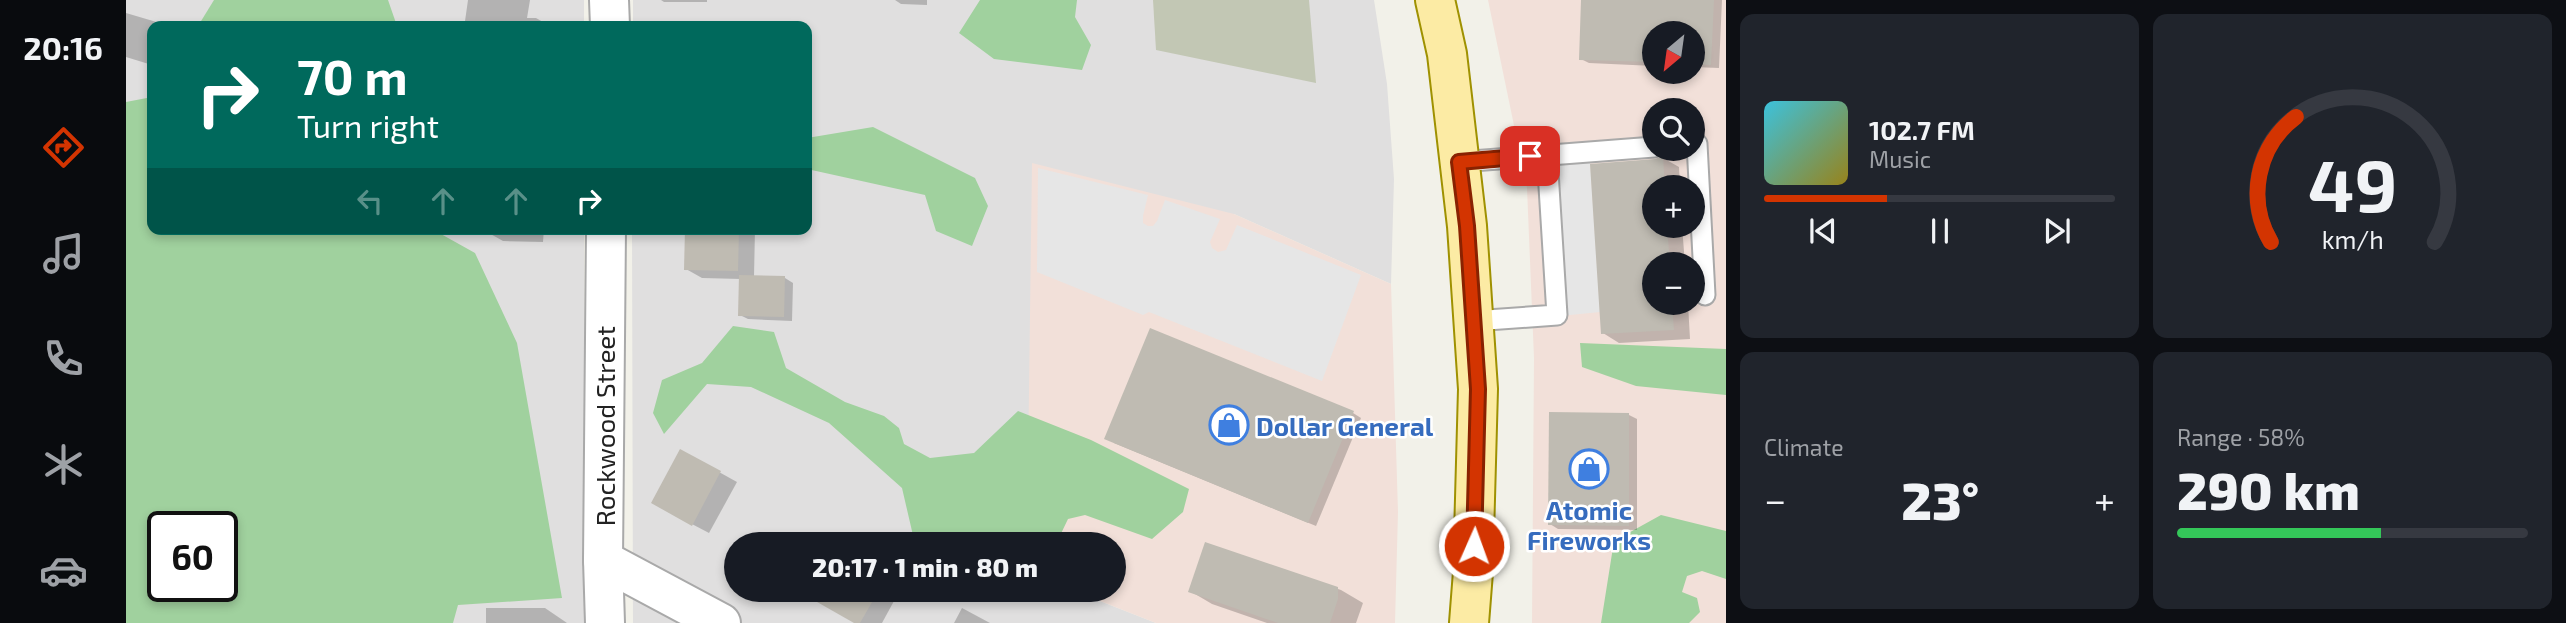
<!DOCTYPE html>
<meta charset="utf-8">
<style>
body{margin:0;font-family:"Exo 2",sans-serif;background:#20242c;color:#f1f3f6;height:100vh;display:flex;flex-direction:column;font-size:26px;white-space:nowrap}
*{box-sizing:border-box;margin:0}
p{font-size:23px;color:#9ea1a6}
.icon{flex:none;width:38px;height:38px;fill:none;stroke:currentColor;stroke-width:2;stroke-linecap:round;stroke-linejoin:round}
.map{position:relative;flex:1;overflow:hidden}
.panel{display:flex;flex-direction:column;gap:14px;padding:14px;background:#0d0f14;width:840px}
.panel>*{flex:none}
.banner{position:absolute;left:21px;top:21px;width:665px;height:214px;border-radius:14px;box-shadow:0 4px 10px #0003;background:#00695c;color:#fff;overflow:hidden}
.needle{width:46px;rotate:209deg}
.tools{position:absolute;left:1516px;top:21px;display:grid;gap:14px}
.tools a{display:grid;place-items:center;width:63px;height:63px;border-radius:50%;background:#171b24;box-shadow:0 4px 10px #0003;font-size:35px}
.speed{position:absolute;left:21px;top:511px;display:flex;gap:14px;font-size:35px;font-weight:700;text-align:center}
.speed>*{display:grid;place-content:center;width:91px;height:91px;border-radius:50%;background:#171b24;box-shadow:0 4px 10px #0003;line-height:1}
.speed .limit{border:4px solid #111;border-radius:10px;background:#fff;color:#111}
.pin{position:absolute;display:grid;place-items:center;width:60px;height:60px;color:#fff;margin:-30px;border-radius:14px;box-shadow:0 4px 10px #0006}
.me{position:absolute;width:77px;margin:-38px;rotate:2deg;stroke-linejoin:round;filter:drop-shadow(0 0 5px #0008)}
.turn{display:flex;align-items:center;gap:24px;height:147px;padding:0 35px;font-size:32px}
.turn .icon{width:91px;height:91px;stroke-width:2.5}
.turn b{display:block;font-size:49px;line-height:60px}
.lanes{display:flex;align-items:center;height:66px;padding:0 35px;background:#0003;justify-content:center;gap:35px;direction:ltr}
.lanes .off{opacity:.35}
.big{font-size:52px;font-weight:800;line-height:1.1}
.panel .tile{flex:1;display:flex;flex-direction:column;justify-content:center;gap:10px;min-width:0;padding:0 24px;border-radius:14px;background:#20242c}
.panel .dial{align-items:center;gap:0}
.dial svg{height:182px;overflow:visible;fill:none;stroke:#363941;stroke-width:7;stroke-linecap:round;text-anchor:middle}
.dial text{fill:#f1f3f6;stroke:none}
.song{display:flex;align-items:center;gap:21px}
.cover{width:84px;height:84px;border-radius:10px;background:linear-gradient(135deg,hsl(190 70% 55%),hsl(50 70% 35%))}
.played{height:7px;border-radius:4px;background:linear-gradient(90deg,#d33401 35%,#363941 35%)}
.keys{display:flex;justify-content:space-around;direction:ltr}
.heat{display:flex;justify-content:space-between;align-items:center;font-size:38px;direction:ltr}
.charge{height:10px;border-radius:5px;background:linear-gradient(90deg,#34c759 58%,#363941 0)}
.panel .tiles{flex:1;display:grid;gap:14px;grid-template-columns:repeat(2,1fr)}
.trip{position:absolute;left:598px;top:532px;width:402px;height:70px;border-radius:35px;background:#171b24;box-shadow:0 4px 10px #0003;font-weight:800;line-height:70px;text-align:center}
main{display:flex;flex:1;min-height:0}
.menu{display:flex;flex-direction:column;width:126px;justify-content:space-around;align-items:center;background:#090b0e;color:#9ea1a6}
.menu .icon{width:49px;height:49px}
.menu .current{color:#d33401}
.menu b{font-size:32px;color:#f1f3f6}
.map>svg:first-child{display:block}
.residential{fill:#e0dfdf;fill-rule:evenodd}
.commercial{fill:#f2e0d9;fill-rule:evenodd}
.construction{fill:#c2c7b4}
.forest{fill:#a0d19e;fill-rule:evenodd}
.parking{fill:#e6e6e6}
.shadow{fill:#0003}
.building{fill:#bfbbb2}
.lines{fill:none;stroke-linecap:round;stroke-linejoin:round}
.lane-casing{stroke:#a9a9a9;stroke-width:23}
.street-casing{stroke:#a9a9a9;stroke-width:42}
.primary-casing{stroke:#9f9101;stroke-width:42}
.lane{stroke:#fff;stroke-width:19}
.street{stroke:#fff;stroke-width:38}
.primary{stroke:#fceba4;stroke-width:38}
.route-casing{stroke:#892201;stroke-width:18}
.route{stroke:#d33401;stroke-width:12}
.labels{text-anchor:middle;dominant-baseline:central;stroke-width:5;stroke-linejoin:round;paint-order:stroke}
.shop-label{font-size:26px;font-weight:bold;fill:#366cbe;stroke:#fff;text-anchor:start}
.street-label{font-size:26px;fill:#222;stroke:#fff}
</style>
<main>
<nav class="menu">
<b>20:16</b>
<svg class="icon current" aria-label="directions" viewBox="0 0 24 24"><path d="M12 3l9 9-9 9-9-9zM9 14v-3h6M13 9l2 2-2 2"/></svg>
<svg class="icon" aria-label="music" viewBox="0 0 24 24"><path d="M9 18V5l10-2v13"/><circle cx="6" cy="18" r="3"/><circle cx="16" cy="16" r="3"/></svg>
<svg class="icon" aria-label="phone" viewBox="0 0 24 24"><path d="M5 4h4l2 5-3 2q2 4 5 5l2-3 5 2v4C11 20 4 13 5 4z"/></svg>
<svg class="icon" aria-label="climate" viewBox="0 0 24 24"><path d="M12 3v18M4 7l16 10M4 17L20 7"/></svg>
<svg class="icon" aria-label="car" viewBox="0 0 24 24"><path d="M5 17H2v-5l4-1 3-4h7l3 4 3 1v5h-3M9 17h6M6 11h13"/><circle cx="7" cy="17" r="2"/><circle cx="17" cy="17" r="2"/></svg>
</nav>
<div class="map">
<svg width="1600" height="623" viewBox="0 0 1600 623">
<rect width="100%" height="100%" fill="#f2f1e9"/>
<g class="residential">
<path d="M 0,0 L 458,0 L 458,26 L 26,26 L 26,229 L 458,229 L 459,623 L 0,623 ZM 37,527 L 96,527 L 96,586 L 37,586 Z"/>
<polygon points="507,0 1248,0 1261,84 1268,179 1265,284 1108,214 901,544 611,544 611,590 946,590 1030,623 507,623 506,229 681,229 681,26 507,26"/>
</g>
<g class="commercial">
<path d="M 1362,0 L 1600,0 L 1600,623 L 1406,623 L 1408,358 L 1401,188 ZM 1528,33 L 1566,33 L 1566,72 L 1528,72 ZM 1528,110 L 1566,110 L 1566,149 L 1528,149 ZM 1528,187 L 1566,187 L 1566,226 L 1528,226 ZM 1528,264 L 1566,264 L 1566,303 L 1528,303 Z"/>
<polygon points="906,163 1108,214 1265,284 1272,512 1269,623 1030,623 946,590 989,590 989,544 901,544"/>
</g>
<polygon class="construction" points="1027,0 1183,0 1190,83 1030,50"/>
<g class="forest">
<polygon points="88,0 262,0 271,26 72,26"/>
<polygon points="854,0 951,0 949,17 965,45 956,70 868,59 833,33"/>
<path d="M 26,97 L 26,229 L 306,229 L 349,253 L 391,343 L 436,598 L 332,605 L 327,623 L 0,623 L 0,102 ZM 37,527 L 96,527 L 96,586 L 37,586 Z"/>
<polygon points="747,127 849,178 862,206 846,246 810,231 799,195 681,169 681,138"/>
<polygon points="607,326 648,332 660,368 719,402 758,416 773,428 778,444 804,458 848,453 892,411 965,440 1063,489 1057,512 1026,539 959,515 942,519 930,544 789,544 776,488 703,423 625,387 581,384 538,434 527,413 536,380 576,363"/>
<polygon points="1454,343 1600,349 1600,395 1510,386 1456,367"/>
<polygon points="1535,515 1600,531 1600,579 1576,571 1561,576 1556,592 1571,598 1574,612 1563,623 1475,623 1488,541"/>
</g>
<g class="parking">
<polygon points="1464,160 1474,312 1424,317 1411,165"/>
<polygon points="912,168 1022,195 1017,216 1017,223 1022,226 1027,226 1031,221 1039,200 1094,219 1084,242 1086,248 1092,252 1100,250 1111,225 1235,275 1196,381 1023,312 1017,315 911,272"/>
</g>
<g class="shadow">
<polygon points="342,0 404,0 401,18 410,18 424,26 328,26 327,22 339,21"/>
<polygon points="535,0 581,0 581,2 538,2"/>
<polygon points="769,0 801,0 801,5 775,4"/>
<polygon points="1457,0 1596,0 1593,68 1566,67 1566,33 1528,33 1528,66 1463,63 1455,59"/>
<polygon points="0,13 44,26 26,26 26,65 0,57"/>
<polygon points="1537,158 1553,167 1554,187 1528,187 1528,226 1556,226 1559,264 1528,264 1528,303 1562,303 1564,339 1493,343 1477,333 1529,161"/>
<polygon points="361,229 418,229 417,242 377,241 361,232"/>
<polygon points="561,229 629,229 628,277 659,278 667,283 666,321 622,319 614,315 615,279 576,278 560,269"/>
<polygon points="1227,413 1235,418 1190,526 988,443"/>
<polygon points="1503,415 1511,419 1511,530 1432,529 1424,524"/>
<polygon points="555,451 611,482 583,533 543,512"/>
<polygon points="1080,544 1215,590 1237,603 1230,623 1141,623 1086,604 1064,591"/>
<polygon points="689,590 748,590 768,601 756,623 731,623 685,597"/>
<polygon points="360,608 419,608 441,623 360,623"/>
<polygon points="836,608 864,623 828,623"/>
</g>
<g class="building">
<polygon points="1455,0 1588,0 1585,65 1566,64 1566,33 1528,33 1528,62 1453,60"/>
<polygon points="1537,156 1539,187 1528,187 1528,226 1541,226 1544,264 1528,264 1528,303 1546,303 1548,330 1475,334 1464,164 1529,159"/>
<polygon points="559,229 613,229 612,271 558,270"/>
<polygon points="613,275 659,276 658,317 612,316"/>
<polygon points="1024,328 1228,411 1182,523 978,439"/>
<polygon points="1423,412 1503,413 1503,526 1422,525"/>
<polygon points="554,449 595,471 566,526 525,503"/>
<polygon points="1079,542 1212,587 1212,599 1204,623 1152,623 1062,592"/>
<polygon points="670,590 753,590 734,623 728,623"/>
</g>
<g class="lines">
<g class="lane-casing">
<g id="lane">
<polyline points="1566,145 1571,144 1579,295"/>
<polyline points="1333,162 1528,147"/>
<polyline points="1347,321 1431,315 1421,155"/>
</g>
</g>
<g class="street-casing">
<g id="street">
<polyline points="483,0 484,26"/>
<polyline points="477,560 595,623"/>
<polyline points="479,623 477,560 480,229"/>
</g>
</g>
<g class="primary-casing">
<polyline id="primary" points="1309,0 1321,54 1341,226 1352,389 1347,572 1343,623"/>
</g>
<use href="#lane" class="lane"/>
<use href="#street" class="street"/>
<use href="#primary" class="primary"/>
</g>
<g class="lines">
<g class="route-casing">
<polyline id="route" points="1348,546 1352,389 1341,226 1333,162 1404,156"/>
</g>
<use href="#route" class="route"/>
</g>
<defs>
<g id="shop-ring" transform="scale(2.0125)"><circle r="9.5" fill="#fff" stroke="#3f7fe0" stroke-width="1.5"/><path d="M-5-2.5h2.3a2.7 3.5 0 0 1 5.4 0H5L5.5 6h-11ZM-1.5-2.5h3a1.5 2.3 0 0 0-3 0Z" fill="#3f7fe0"/></g>
</defs>
<g fill-rule="evenodd">
<use href="#shop-ring" x="1103" y="425"/>
<use href="#shop-ring" x="1463" y="469"/>
</g>
<g class="labels">
<g class="shop-label">
<text x="1130" y="425">Dollar General</text>
<text x="1463" y="509" text-anchor="middle">Atomic<tspan x="1463" dy="30">Fireworks</tspan></text>
</g>
<g class="street-label">
<text transform="translate(478 426) rotate(-90)">Rockwood Street</text>
</g>
</g>
</svg>
<div class="tools">
<a><svg class="needle" viewBox="-14 -14 28 28"><path d="M0-13l5 13h-10z" fill="#e53935"/><path d="M0 13l5-13h-10z" fill="#9ea1a6"/></svg></a>
<a><svg class="icon" aria-label="search" viewBox="0 0 24 24"><circle cx="10" cy="10" r="6"/><path d="M15 15l6 6"/></svg></a>
<a>+</a>
<a>−</a>
</div>
<div class="speed"><div class="limit">60</div></div>
<div class="pin" style="left:1404px;top:156px;background:#d93025"><svg class="icon" aria-label="arrive" viewBox="0 0 24 24"><path d="M6 21V4h12l-3 4 3 4H6"/></svg></div>
<svg class="me" style="left:1348px;top:546px" viewBox="-20 -20 40 40"><circle r="17" fill="#d33401" stroke="#fff" stroke-width="3"/><path d="M0-11L8 9 0 5-8 9z" fill="#fff"/></svg>
<div class="trip">20:17 · 1 min · 80 m</div>
<div class="banner">
<div class="turn"><svg class="icon" aria-label="right" viewBox="0 0 24 24"><path d="M7 20v-9h11M14 6l5 5-5 5"/></svg><div><b>70 m</b>Turn right</div></div>
<div class="lanes"><svg class="icon off" aria-label="left" viewBox="0 0 24 24"><path d="M17 20v-9H6M10 6l-5 5 5 5"/></svg><svg class="icon off" aria-label="ahead" viewBox="0 0 24 24"><path d="M12 20V5M6 11l6-6 6 6"/></svg><svg class="icon off" aria-label="ahead" viewBox="0 0 24 24"><path d="M12 20V5M6 11l6-6 6 6"/></svg><svg class="icon" aria-label="right" viewBox="0 0 24 24"><path d="M7 20v-9h11M14 6l5 5-5 5"/></svg></div>
</div>
</div>
<section class="panel">
<div class="tiles">
<div class="tile">
<div class="song"><i class="cover"></i><div><b>102.7 FM</b><p>Music</p></div></div>
<div class="played"></div>
<div class="keys"><svg class="icon" aria-label="previous" viewBox="0 0 24 24"><path d="M18 5L8 12l10 7zM5 5v14"/></svg><svg class="icon" aria-label="pause" viewBox="0 0 24 24"><path d="M8 5v14M16 5v14"/></svg><svg class="icon" aria-label="next" viewBox="0 0 24 24"><path d="M6 5l10 7-10 7zM19 5v14"/></svg></div>
</div>
<div class="tile dial"><svg viewBox="0 0 100 80">
<path d="M14 69A42 42 0 1 1 86 69"/>
<path d="M14 69A42 42 0 0 1 25 14" stroke="#d33401"/>
<text x="50" y="56" font-size="32" font-weight="700">49</text>
<text x="50" y="72" font-size="11">km/h</text>
</svg></div>
<div class="tile"><p>Climate</p>
<div class="heat"><a>−</a><b class="big">23°</b><a>+</a></div>
</div>
<div class="tile"><p>Range · 58%</p><b class="big">290 km</b><div class="charge"></div></div>
</div>
</section>
</main>
